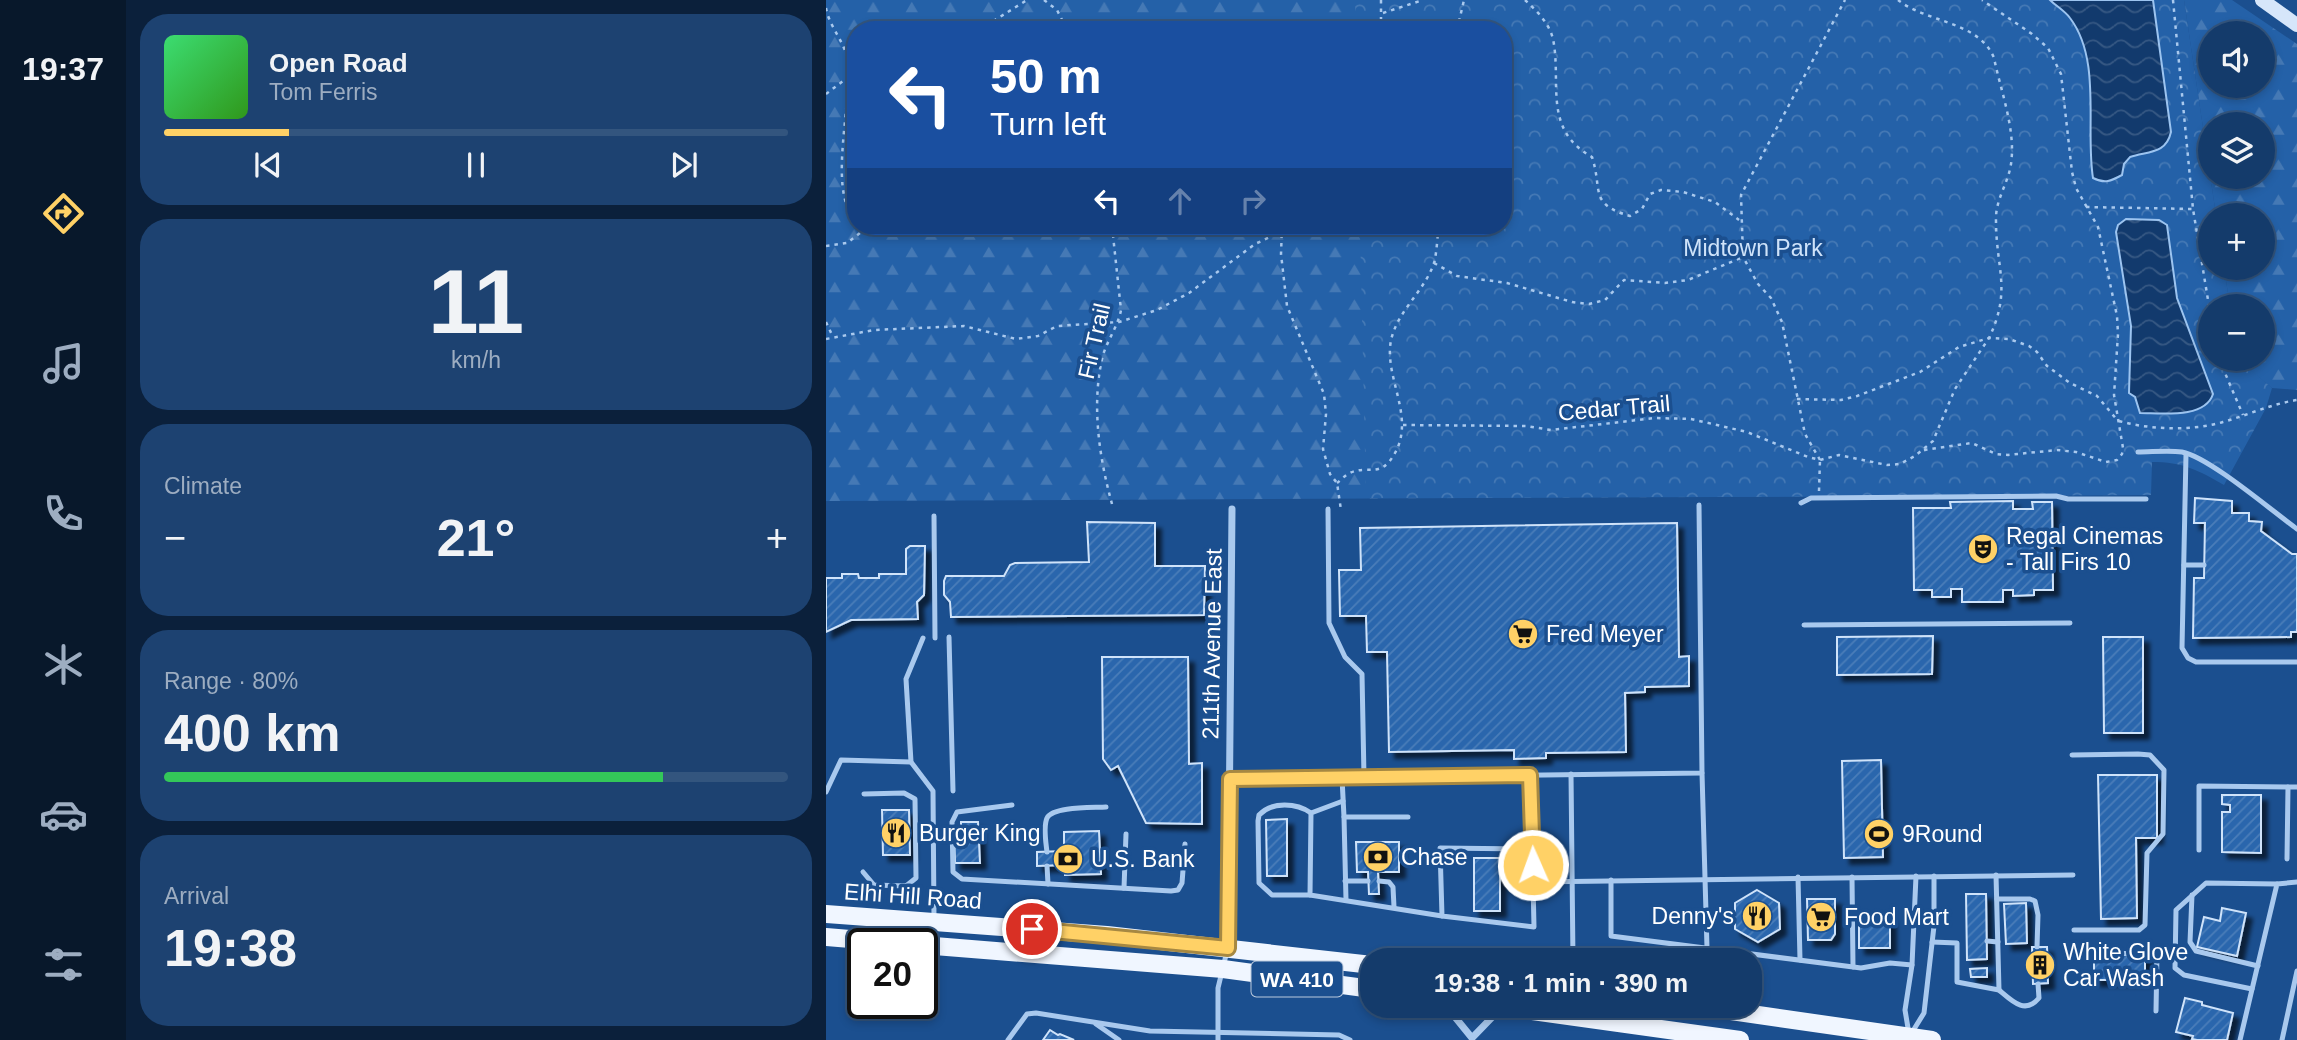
<!DOCTYPE html>
<meta charset="utf-8">
<style>
body{margin:0;font-family:Arial,sans-serif;background:#1d4271;color:#f1f3f6;height:100vh;display:flex;flex-direction:column;font-size:26px;white-space:nowrap}
*{box-sizing:border-box;margin:0}
p{font-size:23px;color:#9dadc1}
.icon{flex:none;width:38px;height:38px;fill:none;stroke:currentColor;stroke-width:2;stroke-linecap:round;stroke-linejoin:round}
.map{position:relative;flex:1;overflow:hidden}
.drawer{display:flex;flex-direction:column;gap:14px;padding:14px;background:#0b203b;width:700px}
.drawer>*{flex:none}
.hud{position:absolute;left:21px;top:21px;width:665px;height:214px;border-radius:28px;box-shadow:0 4px 10px #0003,0 0 0 2px #33557e;background:#1a4fa0;color:#fff;overflow:hidden}
.controls{position:absolute;left:1372px;top:21px;display:grid;gap:14px}
.controls a{display:grid;place-items:center;width:77px;height:77px;border-radius:50%;background:#143b6b;box-shadow:0 4px 10px #0003,0 0 0 2px #33557e;font-size:35px}
.speed{position:absolute;left:21px;top:928px;display:flex;gap:14px;font-size:35px;font-weight:700;text-align:center}
.speed>*{display:grid;place-content:center;width:91px;height:91px;border-radius:50%;background:#143b6b;box-shadow:0 4px 10px #0003,0 0 0 2px #33557e;line-height:1}
.speed .limit{border:4px solid #111;border-radius:10px;background:#fff;color:#111}
.pin{position:absolute;display:grid;place-items:center;width:60px;height:60px;color:#fff;margin:-30px;border:4px solid #fff;border-radius:50%;box-shadow:0 2px 7px #0007}
.me{position:absolute;width:77px;margin:-38px;rotate:358deg;stroke-linejoin:round;filter:drop-shadow(0 0 5px #0008)}
.turn{display:flex;align-items:center;gap:24px;height:147px;padding:0 28px;font-size:32px}
.turn .icon{width:91px;height:91px;stroke-width:2.5}
.turn b{display:block;font-size:49px;line-height:60px}
.lanes{display:flex;align-items:center;height:66px;padding:0 28px;background:#0003;justify-content:center;gap:35px;direction:ltr}
.lanes .off{opacity:.35}
.big{font-size:52px;font-weight:700;line-height:1.1}
.drawer .tile{flex:1;display:flex;flex-direction:column;justify-content:center;gap:10px;min-width:0;padding:0 24px;border-radius:28px;background:#1d4271}
.drawer .dial{align-items:center;gap:0}
.dial b{font-size:91px;line-height:1}
.song{display:flex;align-items:center;gap:21px}
.cover{width:84px;height:84px;border-radius:10px;background:linear-gradient(135deg,hsl(140 70% 55%),hsl(110 70% 35%))}
.played{height:7px;border-radius:4px;background:linear-gradient(90deg,#ffd166 20%,#33557e 20%)}
.keys{display:flex;justify-content:space-around;direction:ltr}
.heat{display:flex;justify-content:space-between;align-items:center;font-size:38px;direction:ltr}
.charge{height:10px;border-radius:5px;background:linear-gradient(90deg,#34c759 80%,#33557e 0)}
.trip{position:absolute;left:534px;top:948px;width:402px;height:70px;border-radius:28px;background:#143b6b;box-shadow:0 4px 10px #0003,0 0 0 2px #33557e;font-weight:700;line-height:70px;text-align:center}
main{display:flex;flex:1;min-height:0}
.tab-bar{display:flex;flex-direction:column;width:126px;justify-content:space-around;align-items:center;background:#08182b;color:#9dadc1}
.tab-bar .icon{width:49px;height:49px}
.tab-bar .on{color:#ffd166}
.tab-bar b{font-size:32px;color:#f1f3f6}
.map>svg:first-child{display:block}
.forest{fill:url(#forest-firs);fill-rule:evenodd}
.park{fill:url(#park-crowns)}
.water{fill:url(#water-waves);stroke:#9cc4f0;stroke-width:2}
.building{fill:url(#building-hatch);stroke:#cfe3fa;stroke-width:2;filter:url(#shadow)}
.lines{fill:none;stroke-linecap:round;stroke-linejoin:round}
.path{stroke:#a9c9ee;stroke-width:2.5;stroke-dasharray:3.5 5;stroke-linecap:butt}
.service{stroke:#a9c9ee;stroke-width:5}
.minor{stroke:#a9c9ee;stroke-width:7}
.secondary{stroke:#d6e6fa;stroke-width:14}
.primary{stroke:#f0f6ff;stroke-width:18}
.route-casing{stroke:#a68842;stroke-width:18}
.route{stroke:#ffd166;stroke-width:12}
.labels{text-anchor:middle;dominant-baseline:central;stroke-width:7;stroke-linejoin:round;paint-order:stroke}
.shield{fill:#1b4f8f;stroke:#bbcadd;stroke-width:2}
.shield-label{font-size:21px;font-weight:bold;fill:#fff}
.park-label{font-size:23px;fill:#cfe3fa;stroke:#1b4f8f}
.street-label{font-size:23px;fill:#fff;stroke:#1b4f8f}
.poi-label{font-size:23px;fill:#fff;stroke:#1b4f8f;text-anchor:start}
</style>
<main>
<nav class="tab-bar">
<b>19:37</b>
<svg class="icon on" aria-label="directions" viewBox="0 0 24 24"><path d="M12 3l9 9-9 9-9-9zM9 14v-3h6M13 9l2 2-2 2"/></svg>
<svg class="icon" aria-label="music" viewBox="0 0 24 24"><path d="M9 18V5l10-2v13"/><circle cx="6" cy="18" r="3"/><circle cx="16" cy="16" r="3"/></svg>
<svg class="icon" aria-label="phone" viewBox="0 0 24 24"><path d="M5 4h4l2 5-3 2q2 4 5 5l2-3 5 2v4C11 20 4 13 5 4z"/></svg>
<svg class="icon" aria-label="climate" viewBox="0 0 24 24"><path d="M12 3v18M4 7l16 10M4 17L20 7"/></svg>
<svg class="icon" aria-label="car" viewBox="0 0 24 24"><path d="M5 17H2v-5l4-1 3-4h7l3 4 3 1v5h-3M9 17h6M6 11h13"/><circle cx="7" cy="17" r="2"/><circle cx="17" cy="17" r="2"/></svg>
<svg class="icon" aria-label="filters" viewBox="0 0 24 24"><path d="M4 7h16M4 17h16"/><circle cx="9" cy="7" r="2"/><circle cx="15" cy="17" r="2"/></svg>
</nav>
<section class="drawer">
<div class="tile">
<div class="song"><i class="cover"></i><div><b>Open Road</b><p>Tom Ferris</p></div></div>
<div class="played"></div>
<div class="keys"><svg class="icon" aria-label="previous" viewBox="0 0 24 24"><path d="M18 5L8 12l10 7zM5 5v14"/></svg><svg class="icon" aria-label="pause" viewBox="0 0 24 24"><path d="M8 5v14M16 5v14"/></svg><svg class="icon" aria-label="next" viewBox="0 0 24 24"><path d="M6 5l10 7-10 7zM19 5v14"/></svg></div>
</div>
<div class="tile dial"><b>11</b><p>km/h</p></div>
<div class="tile"><p>Climate</p>
<div class="heat"><a>−</a><b class="big">21°</b><a>+</a></div>
</div>
<div class="tile"><p>Range · 80%</p><b class="big">400 km</b><div class="charge"></div></div>
<div class="tile"><p>Arrival</p><b class="big">19:38</b></div>
</section>
<div class="map">
<svg width="1471" height="1040" viewBox="0 0 1471 1040">
<defs>
<pattern id="forest-firs" width="22" height="20" patternUnits="userSpaceOnUse" patternTransform="scale(1.75)"><rect width="22" height="20" fill="#2461a8"/><path d="M5 1l3.5 6h-7zM16 11l3.5 6h-7z" fill="#4579b5"/></pattern>
<pattern id="park-crowns" width="20" height="18" patternUnits="userSpaceOnUse" patternTransform="scale(1.75)"><rect width="20" height="18" fill="#2461a8"/><path d="M2 6a3 3 0 1 1 6 0M12 15a3 3 0 1 1 6 0" fill="none" stroke="#4579b5"/></pattern>
<pattern id="water-waves" width="16" height="10" patternUnits="userSpaceOnUse" patternTransform="scale(1.75)"><rect width="16" height="10" fill="#123a6d"/><path d="M0 5q4-4 8 0t8 0" fill="none" stroke="#365883"/></pattern>
<pattern id="building-hatch" width="6" height="6" patternUnits="userSpaceOnUse" patternTransform="scale(1.75)"><rect width="6" height="6" fill="#2a66ad"/><path d="M-1 1l2-2M0 6l6-6M5 7l2-2" fill="none" stroke="#4a7db9"/></pattern>
<filter id="shadow"><feDropShadow dx="6" dy="6" stdDeviation="2" flood-color="#0009"/></filter>
</defs>
<rect width="100%" height="100%" fill="#1b4f8f"/>
<g class="forest">
<path d="M 0,0 L 1128,0 L 1325,495 L 0,501 ZM 30,30 L 677,30 L 677,226 L 30,226 Z"/>
<path d="M 1358,0 L 1406,0 L 1471,44 L 1471,390 L 1446,388 L 1412,360 L 1437,359 L 1437,306 L 1404,306 L 1398,268 L 1437,268 L 1437,215 L 1390,215 ZM 1384,33 L 1437,33 L 1437,86 L 1384,86 ZM 1384,124 L 1437,124 L 1437,177 L 1384,177 Z"/>
</g>
<path class="park" d="M 529,0 L 1358,0 L 1390,215 L 1384,215 L 1384,268 L 1398,268 L 1404,306 L 1384,306 L 1384,359 L 1412,359 L 1446,388 L 1440,408 L 1398,485 C 1372,470 1357,462 1326,462 L 1325,495 L 540,498 L 534,226 L 677,226 L 677,30 L 530,30 Z"/>
<g class="water">
<path d="M 1224,0 L 1327,0 L 1345,132 C 1340,154 1323,151 1304,157 L 1298,164 L 1296,175 C 1285,181 1279,184 1267,178 C 1259,129 1276,60 1244,18 C 1239,11 1230,6 1224,0 Z"/>
<path d="M 1300,219 L 1333,220 L 1341,225 L 1351,298 L 1387,394 C 1379,419 1335,413 1314,413 L 1309,397 L 1303,393 L 1305,326 L 1290,232 L 1292,225 Z"/>
</g>
<g class="building">
<polygon points="1369,498 1406,501 1406,513 1423,513 1423,521 1436,522 1435,531 1466,554 1471,554 1471,632 1465,632 1465,637 1367,638 1368,578 1378,578 1379,523 1368,523"/>
<polygon points="1187,501 1187,509 1207,509 1206,502 1226,502 1227,590 1208,590 1208,595 1187,596 1187,590 1177,590 1177,602 1136,602 1136,589 1125,589 1125,597 1106,597 1106,590 1088,590 1087,508 1125,508 1124,502"/>
<polygon points="261,522 329,523 329,566 379,566 378,615 125,617 124,602 118,595 118,581 120,576 178,576 184,565 189,563 263,562"/>
<polygon points="851,523 853,657 863,656 863,686 819,687 819,692 799,693 800,752 720,753 720,758 688,759 688,750 563,752 561,652 541,652 540,616 514,616 513,570 535,570 534,528"/>
<polygon points="84,546 99,546 98,595 91,602 92,619 25,620 0,632 0,578 16,578 16,574 32,574 33,578 53,578 53,574 80,574 80,549"/>
<polygon points="1107,636 1106,674 1011,675 1011,637"/>
<polygon points="1277,637 1317,637 1317,733 1278,733"/>
<polygon points="276,657 362,657 363,764 376,763 376,824 320,823 292,766 285,770 277,759"/>
<polygon points="1055,760 1057,857 1018,858 1016,761"/>
<polygon points="1272,775 1331,775 1331,838 1310,838 1311,918 1275,919"/>
<polygon points="1396,795 1435,795 1435,853 1396,852 1396,812 1404,812 1404,805 1396,804"/>
<polygon points="56,810 83,810 84,855 57,855"/>
<polygon points="461,819 461,876 441,876 440,820"/>
<polygon points="135,822 152,822 154,863 129,863 128,828 135,828"/>
<polygon points="273,831 275,874 239,875 239,865 211,866 211,852 238,851 238,832"/>
<polygon points="530,842 573,842 573,872 552,872 553,894 543,894 542,872 531,872"/>
<rect x="648" y="858" width="26" height="53"/>
<polygon points="931,890 953,903 954,929 932,942 909,929 909,903"/>
<polygon points="1140,894 1160,894 1161,959 1141,960"/>
<polygon points="981,899 1009,899 1009,934 1005,940 982,940"/>
<polygon points="1200,903 1201,943 1180,944 1178,904"/>
<polygon points="1396,908 1420,913 1411,956 1371,947 1378,917 1394,921"/>
<rect x="1033" y="916" width="31" height="32"/>
<polygon points="1206,947 1221,947 1222,983 1207,984"/>
<rect x="1268" y="955" width="51" height="25"/>
<polygon points="1161,968 1161,977 1145,977 1144,969"/>
<polygon points="1359,998 1376,1002 1376,1005 1407,1013 1401,1040 1371,1040 1366,1039 1367,1036 1350,1032"/>
<polygon points="224,1030 232,1035 234,1034 248,1040 217,1040"/>
</g>
<g class="lines">
<g class="path">
<polyline points="218,0 231,10 241,30"/>
<polyline points="555,0 555,30"/>
<path d="M 699,0 C 711,11 723,23 727,39 C 736,83 716,129 766,157 C 777,190 762,204 804,216 L 816,209 L 824,194 L 835,190 L 857,192 L 889,202 L 913,220"/>
<polyline points="1347,0 1367,209 1384,312"/>
<path d="M 0,8 C 3,26 18,41 21,58 C 28,102 0,190 30,221"/>
<polyline points="557,13 597,0"/>
<polyline points="153,30 201,0"/>
<polyline points="631,30 638,0"/>
<polyline points="0,94 21,78 30,75"/>
<polyline points="1260,207 1367,209"/>
<polyline points="456,226 455,254 461,306 498,394 500,414 497,449 504,474 511,483 515,510"/>
<polyline points="0,246 21,243 34,233 32,226"/>
<polyline points="608,263 631,276 681,283 746,302 763,304 779,300 798,280 839,283 862,280 917,257"/>
<polyline points="0,322 7,337"/>
<polyline points="0,339 48,330 138,326 190,339 212,336 231,326 293,322 331,310 363,293 429,244 455,232"/>
<polyline points="1393,359 1417,415"/>
<path d="M 971,399 L 1015,400 L 1031,396 L 1094,372 L 1133,347 L 1163,338 C 1186,290 1170,269 1170,221 C 1169,200 1182,184 1185,164 C 1190,130 1175,92 1168,58 C 1153,21 1101,23 1072,0"/>
<path d="M 1293,421 C 1325,430 1366,431 1397,422 C 1422,415 1445,404 1471,400"/>
<polyline points="577,425 700,426 725,430 829,418 865,419 921,432 982,457 994,460 1013,455 1061,465 1074,464 1089,456 1107,441 1129,389 1163,338 1183,339 1203,346 1211,352 1221,366 1244,383 1271,396 1292,421"/>
<polyline points="1098,450 1146,443 1170,454 1182,455 1231,450 1250,452 1280,462 1291,460 1296,454 1297,448 1288,395 1292,334 1291,316 1272,227 1250,188 1246,172 1235,74 1222,48 1206,34 1156,0"/>
<polyline points="994,460 979,434 956,322 945,298 932,284 917,257 915,195 1019,0"/>
<path d="M 511,483 C 515,480 519,475 524,473 C 542,464 554,480 569,453 C 588,419 562,383 564,348 C 566,315 598,293 608,263 C 611,252 611,238 613,226"/>
<polyline points="993,491 994,460"/>
<path d="M 286,504 C 273,457 265,403 277,355 C 282,339 292,326 295,310 L 286,226"/>
</g>
<g class="service">
<path d="M 1312,452 C 1326,452 1342,450 1356,452 C 1383,457 1446,511 1471,529"/>
<polyline points="1360,454 1356,648 1362,658 1370,662 1471,662"/>
<polyline points="975,503 985,498 1230,496 1242,499 1320,499"/>
<polyline points="502,509 503,623 519,657 536,674 538,777"/>
<polyline points="108,516 109,638"/>
<polyline points="1358,565 1378,565"/>
<polyline points="978,625 1244,623"/>
<polyline points="123,637 127,791"/>
<polyline points="97,638 80,679 85,762 107,791 108,918"/>
<polyline points="1246,755 1312,754 1324,755 1338,770 1337,834 1321,853 1319,925 1313,930 1248,930"/>
<polyline points="876,773 881,948"/>
<polyline points="745,774 747,961"/>
<polyline points="704,775 706,849"/>
<polyline points="516,778 518,817 582,817"/>
<polyline points="404,779 876,773 873,505"/>
<polyline points="0,792 15,760 85,762"/>
<polyline points="517,801 485,813 484,895 616,916"/>
<polyline points="186,805 131,812 126,822 127,872 136,879 345,891 352,890 356,883 359,844"/>
<polyline points="518,817 520,900"/>
<polyline points="1373,850 1373,786 1471,787"/>
<path d="M 221,852 C 220,843 217,827 221,818 C 227,806 268,808 280,807"/>
<polyline points="1461,859 1462,787"/>
<polyline points="221,866 222,884"/>
<polyline points="37,872 48,885 80,886 90,878 89,799 78,793 38,794"/>
<polyline points="972,877 974,960"/>
<polyline points="1026,877 1027,967"/>
<polyline points="785,880 785,936 1035,968 1064,963 1086,965"/>
<polyline points="519,881 542,881"/>
<polyline points="553,881 563,882 567,887 568,907"/>
<polyline points="707,882 708,927 616,916 614,848 706,849 707,882 1247,875"/>
<polyline points="298,888 300,834"/>
<path d="M 484,895 L 446,895 L 433,883 L 432,821 L 433,815 C 446,801 471,803 485,813"/>
<polyline points="1366,895 1364,942 1370,951 1432,966"/>
<polyline points="1171,899 1204,899 1209,901 1212,915 1211,947"/>
<polyline points="1161,941 1172,942"/>
<polyline points="1106,942 1131,943 1131,982 1173,990 1170,875"/>
<polyline points="1248,943 1255,950 1264,953 1331,954 1330,1011"/>
<polyline points="1426,989 1358,975 1349,968 1350,910 1380,883 1451,884"/>
<path d="M 1173,990 C 1186,1001 1199,1015 1213,998 L 1212,984"/>
<polyline points="270,1024 293,1040"/>
<polyline points="1083,1034 1079,1010 1086,965 1090,876"/>
<polyline points="1085,1034 1098,1013 1108,926 1108,876"/>
<polyline points="182,1040 201,1014 210,1013 324,1031 513,1035 524,1040"/>
<polyline points="392,1040 392,988 401,951"/>
<polyline points="1414,1040 1451,884 1471,882"/>
<polyline points="1456,1040 1471,971"/>
</g>
<g class="minor">
<polyline points="402,948 406,509"/>
<polyline points="620,1006 646,1038 675,1008"/>
</g>
<polyline class="secondary" points="1436,0 1471,25"/>
<g class="primary">
<polyline points="0,914 281,935 546,965"/>
<polyline points="0,937 72,943"/>
<polyline points="96,945 397,969 546,989"/>
<polyline points="670,1006 914,1040"/>
<polyline points="870,1006 1106,1040"/>
</g>
</g>
<g class="lines">
<g class="route-casing">
<polyline id="route" points="206,929 402,948 404,779 704,775 707,865"/>
</g>
<use href="#route" class="route"/>
</g>
<defs>
<g id="theatre-disc" transform="scale(1.575)"><circle r="9.5" fill="#ffd166" stroke="#1b4f8f"/><path d="M-5-5.5Q0-4 5-5.5V0Q5 5 0 6Q-5 5-5 0ZM-3.3-2.5H-1v1.5H-3.3ZM1-2.5H3.3v1.5H1ZM-2.8 1Q0 5.5 2.8 1Z" fill="#111"/></g>
<g id="supermarket-disc" transform="scale(1.575)"><circle r="9.5" fill="#ffd166" stroke="#1b4f8f"/><path d="M-6-5.5h2.5l.6 2H6L4.5 2H-2.5L-4.4-4H-6ZM-1.5 3.2a1.3 1.3 0 1 0 .1 0ZM3 3.2a1.3 1.3 0 1 0 .1 0Z" fill="#111"/></g>
<g id="restaurant-disc" transform="scale(1.575)"><circle r="9.5" fill="#ffd166" stroke="#1b4f8f"/><path d="M-5-6h1v4h1v-4h1v4h1v-4h1v5L-1.5 .5V6h-2V.5L-5-1ZM5-6V6H3V1.5H1.5Q1.5-4 5-6Z" fill="#111"/></g>
<g id="stadium-disc" transform="scale(1.575)"><circle r="9.5" fill="#ffd166" stroke="#1b4f8f"/><path d="M0-5a6.5 5 0 1 0 0 10a6.5 5 0 1 0 0-10ZM-3.5-1.8h7v3.6h-7Z" fill="#111"/></g>
<g id="bank-disc" transform="scale(1.575)"><circle r="9.5" fill="#ffd166" stroke="#1b4f8f"/><path d="M-6-4H6V4H-6ZM0-2.3a2.3 2.3 0 1 0 0 4.6a2.3 2.3 0 1 0 0-4.6Z" fill="#111"/></g>
<g id="building-disc" transform="scale(1.575)"><circle r="9.5" fill="#ffd166" stroke="#1b4f8f"/><path d="M-4-6H4V6H1V3H-1V6H-4ZM-2.5-4.3h1.7v1.8h-1.7ZM.8-4.3h1.7v1.8H.8ZM-2.5-1h1.7V.8h-1.7ZM.8-1h1.7V.8H.8Z" fill="#111"/></g>
</defs>
<g fill-rule="evenodd">
<use href="#theatre-disc" x="1157" y="549"/>
<use href="#supermarket-disc" x="697" y="634"/>
<use href="#restaurant-disc" x="70" y="833"/>
<use href="#stadium-disc" x="1053" y="834"/>
<use href="#bank-disc" x="552" y="857"/>
<use href="#bank-disc" x="242" y="859"/>
<use href="#restaurant-disc" x="931" y="916"/>
<use href="#supermarket-disc" x="995" y="917"/>
<use href="#building-disc" x="1214" y="965"/>
</g>
<g class="labels">
<rect class="shield" x="425.5" y="961.5" width="91" height="35" rx="5"/>
<g class="shield-label">
<text x="471" y="979">WA 410</text>
</g>
<g class="park-label">
<text x="927" y="248">Midtown Park</text>
</g>
<g class="street-label">
<text transform="translate(268 341) rotate(-77)">Fir Trail</text>
<text transform="translate(788 408) rotate(-5)">Cedar Trail</text>
<text transform="translate(386 644) rotate(-89)">211th Avenue East</text>
<text transform="translate(87 896) rotate(4)">Elhi Hill Road</text>
</g>
<g class="poi-label">
<text x="1180" y="536">Regal Cinemas<tspan x="1180" dy="26">- Tall Firs 10</tspan></text>
<text x="720" y="634">Fred Meyer</text>
<text x="93" y="833">Burger King</text>
<text x="1076" y="834">9Round</text>
<text x="575" y="857">Chase</text>
<text x="265" y="859">U.S. Bank</text>
<text x="908" y="916" text-anchor="end">Denny's</text>
<text x="1018" y="917">Food Mart</text>
<text x="1237" y="952">White Glove<tspan x="1237" dy="26">Car Wash</tspan></text>
</g>
</g>
</svg>
<div class="controls">
<a><svg class="icon" aria-label="sound" viewBox="0 0 24 24"><path d="M4 9h4l5-4v14l-5-4H4zM17 9q2 3 0 6"/></svg></a>
<a><svg class="icon" aria-label="layers" viewBox="0 0 24 24"><path d="M12 4l9 5-9 5-9-5zM3 14l9 5 9-5"/></svg></a>
<a>+</a>
<a>−</a>
</div>
<div class="speed"><div class="limit">20</div></div>
<div class="pin" style="left:206px;top:929px;background:#d93025"><svg class="icon" aria-label="arrive" viewBox="0 0 24 24"><path d="M6 21V4h12l-3 4 3 4H6"/></svg></div>
<svg class="me" style="left:707px;top:865px" viewBox="-20 -20 40 40"><circle r="17" fill="#ffd166" stroke="#fff" stroke-width="3"/><path d="M0-11L8 9 0 5-8 9z" fill="#fff"/></svg>
<div class="trip">19:38 · 1 min · 390 m</div>
<div class="hud">
<div class="turn"><svg class="icon" aria-label="left" viewBox="0 0 24 24"><path d="M17 20v-9H6M10 6l-5 5 5 5"/></svg><div><b>50 m</b>Turn left</div></div>
<div class="lanes"><svg class="icon" aria-label="left" viewBox="0 0 24 24"><path d="M17 20v-9H6M10 6l-5 5 5 5"/></svg><svg class="icon off" aria-label="ahead" viewBox="0 0 24 24"><path d="M12 20V5M6 11l6-6 6 6"/></svg><svg class="icon off" aria-label="right" viewBox="0 0 24 24"><path d="M7 20v-9h11M14 6l5 5-5 5"/></svg></div>
</div>
</div>
</main>
